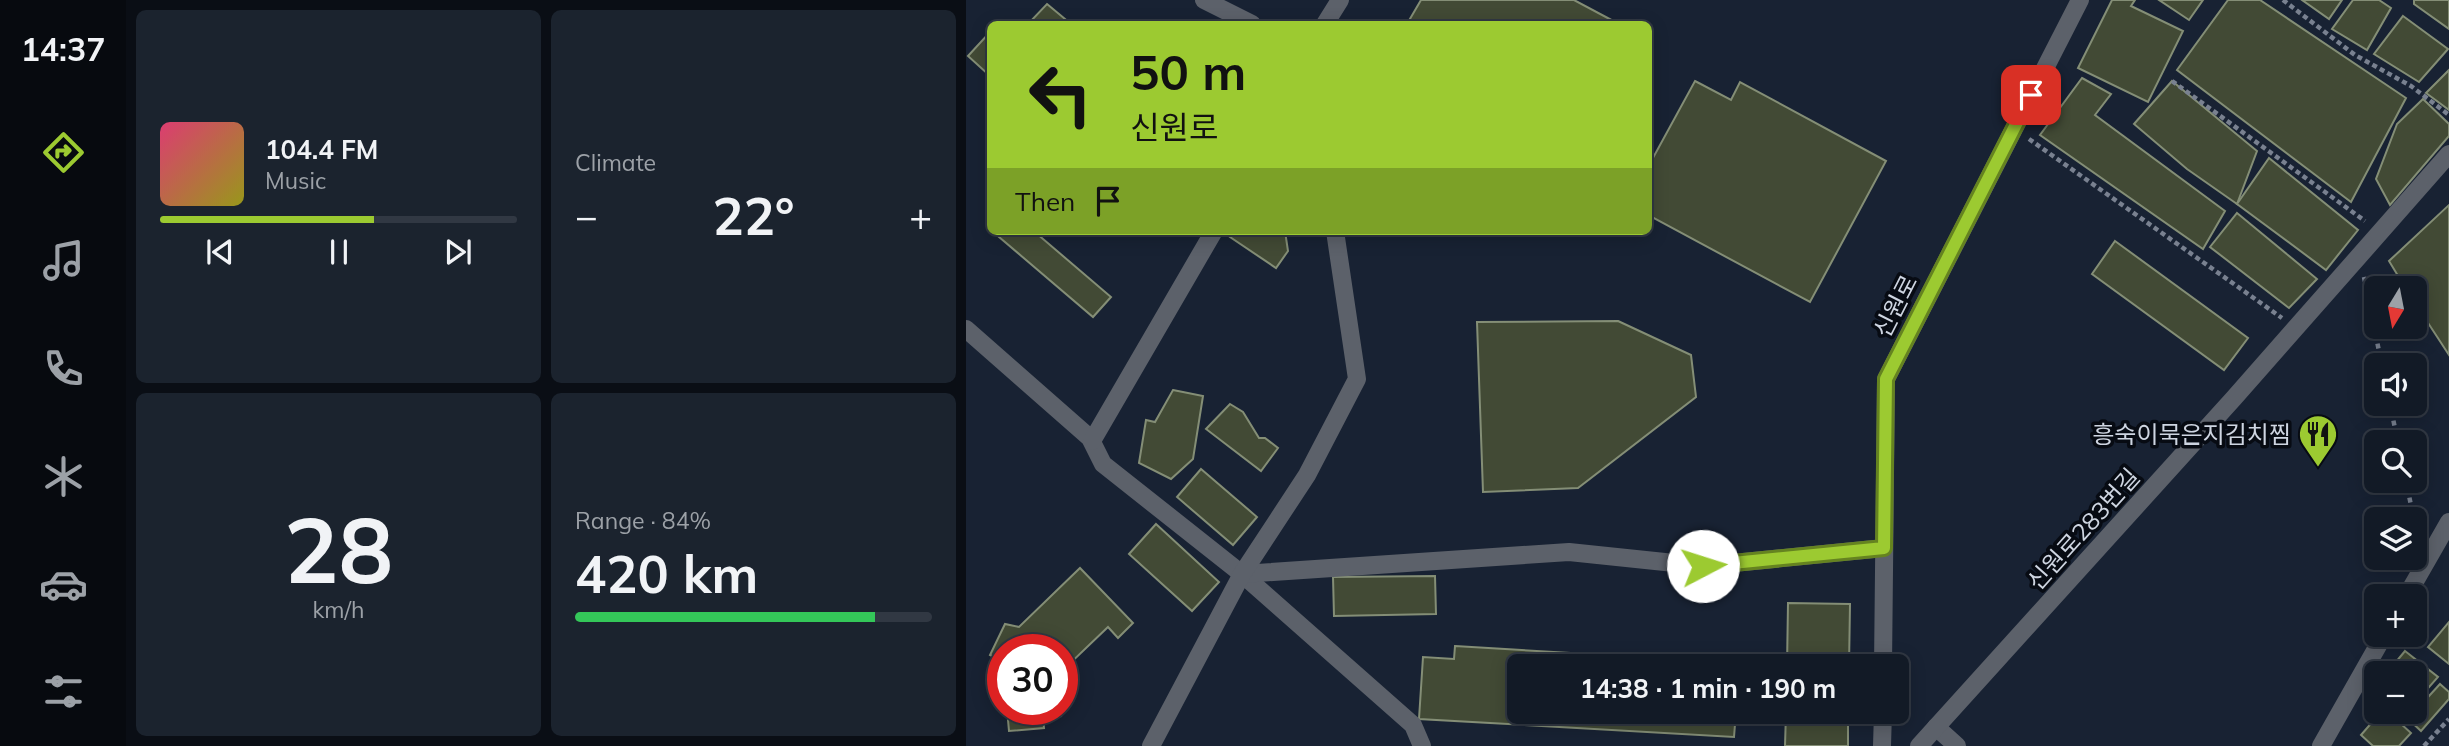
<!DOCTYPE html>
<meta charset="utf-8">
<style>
body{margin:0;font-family:Mulish,"Noto Sans KR",sans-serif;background:#1b232e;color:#f1f3f6;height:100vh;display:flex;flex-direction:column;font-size:26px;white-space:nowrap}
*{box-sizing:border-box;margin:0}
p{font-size:23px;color:#9ca1a7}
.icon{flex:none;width:38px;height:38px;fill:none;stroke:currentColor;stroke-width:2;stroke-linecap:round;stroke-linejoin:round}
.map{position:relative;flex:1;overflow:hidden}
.details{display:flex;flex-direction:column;gap:10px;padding:10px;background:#0a0e15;width:840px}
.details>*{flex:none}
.banner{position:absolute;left:21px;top:21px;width:665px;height:214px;border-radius:10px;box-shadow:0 4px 18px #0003,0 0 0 2px #313843;background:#9cca31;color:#111;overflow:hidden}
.needle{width:46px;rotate:190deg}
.buttons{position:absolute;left:1398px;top:276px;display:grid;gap:14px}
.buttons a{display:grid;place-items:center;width:63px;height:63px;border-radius:10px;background:#121a26;box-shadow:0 4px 18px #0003,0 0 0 2px #313843;font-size:35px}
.speed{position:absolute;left:21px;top:634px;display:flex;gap:14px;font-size:35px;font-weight:700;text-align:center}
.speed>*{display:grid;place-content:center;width:91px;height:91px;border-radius:50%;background:#121a26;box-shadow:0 4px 18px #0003,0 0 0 2px #313843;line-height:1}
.speed .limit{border:10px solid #d22;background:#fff;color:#111}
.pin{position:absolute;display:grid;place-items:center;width:60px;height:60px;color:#fff;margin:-30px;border-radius:14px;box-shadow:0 4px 10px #0006}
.me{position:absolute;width:77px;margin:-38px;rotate:85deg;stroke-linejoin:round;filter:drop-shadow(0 0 5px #0008)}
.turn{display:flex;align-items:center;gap:24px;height:147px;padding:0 28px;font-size:32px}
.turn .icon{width:91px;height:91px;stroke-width:2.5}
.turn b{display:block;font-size:49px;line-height:60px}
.then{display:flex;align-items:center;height:66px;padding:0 28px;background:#0003;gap:14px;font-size:26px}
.big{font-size:52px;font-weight:700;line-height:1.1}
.details .tile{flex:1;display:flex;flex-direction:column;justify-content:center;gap:10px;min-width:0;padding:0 24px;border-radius:10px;background:#1b232e}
.details .dial{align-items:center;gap:0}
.dial b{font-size:91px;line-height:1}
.song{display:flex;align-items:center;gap:21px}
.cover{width:84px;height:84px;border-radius:10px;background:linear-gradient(135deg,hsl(340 70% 55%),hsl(60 70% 35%))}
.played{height:7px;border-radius:4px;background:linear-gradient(90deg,#9cca31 60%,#313843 60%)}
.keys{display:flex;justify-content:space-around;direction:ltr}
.heat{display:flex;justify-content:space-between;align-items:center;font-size:38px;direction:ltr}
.charge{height:10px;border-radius:5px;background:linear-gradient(90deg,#34c759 84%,#313843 0)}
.details .tiles{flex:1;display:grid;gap:10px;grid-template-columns:repeat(2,1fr)}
.trip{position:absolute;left:541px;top:654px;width:402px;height:70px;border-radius:10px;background:#121a26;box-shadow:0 4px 18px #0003,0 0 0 2px #313843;font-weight:700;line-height:70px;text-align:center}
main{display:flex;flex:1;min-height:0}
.tabs{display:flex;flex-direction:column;width:126px;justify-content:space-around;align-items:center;background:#070a0f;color:#9ca1a7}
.tabs .icon{width:49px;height:49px}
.tabs .on{color:#9cca31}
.tabs b{font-size:32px;color:#f1f3f6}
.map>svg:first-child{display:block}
.building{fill:#424a35;stroke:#848e76;stroke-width:2}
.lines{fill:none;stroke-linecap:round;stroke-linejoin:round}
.path{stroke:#798190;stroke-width:4.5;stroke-dasharray:5 3.5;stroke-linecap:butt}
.minor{stroke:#5c616a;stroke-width:18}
.route-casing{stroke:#658320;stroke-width:18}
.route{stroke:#9cca31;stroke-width:12}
.labels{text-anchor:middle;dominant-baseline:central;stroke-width:7;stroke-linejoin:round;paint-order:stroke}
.street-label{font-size:24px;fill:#ced5e1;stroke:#070b13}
.poi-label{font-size:24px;fill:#ced5e1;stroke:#070b13;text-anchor:end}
</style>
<main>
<nav class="tabs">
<b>14:37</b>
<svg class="icon on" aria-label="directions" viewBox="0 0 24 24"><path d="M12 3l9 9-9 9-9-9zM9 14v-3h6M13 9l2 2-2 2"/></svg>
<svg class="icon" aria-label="music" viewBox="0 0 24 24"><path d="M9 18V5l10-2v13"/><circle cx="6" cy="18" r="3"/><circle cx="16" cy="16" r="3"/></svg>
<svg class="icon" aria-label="phone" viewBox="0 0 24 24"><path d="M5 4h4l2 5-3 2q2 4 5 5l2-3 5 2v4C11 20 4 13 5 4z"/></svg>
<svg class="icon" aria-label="climate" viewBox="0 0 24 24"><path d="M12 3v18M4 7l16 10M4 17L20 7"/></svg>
<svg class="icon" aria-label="car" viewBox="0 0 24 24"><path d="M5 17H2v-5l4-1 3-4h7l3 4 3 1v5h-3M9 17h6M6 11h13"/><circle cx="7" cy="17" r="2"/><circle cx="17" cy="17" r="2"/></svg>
<svg class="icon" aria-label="filters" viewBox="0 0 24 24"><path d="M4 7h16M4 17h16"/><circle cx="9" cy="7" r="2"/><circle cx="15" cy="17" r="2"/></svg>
</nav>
<section class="details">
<div class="tiles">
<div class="tile">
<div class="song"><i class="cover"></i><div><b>104.4 FM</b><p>Music</p></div></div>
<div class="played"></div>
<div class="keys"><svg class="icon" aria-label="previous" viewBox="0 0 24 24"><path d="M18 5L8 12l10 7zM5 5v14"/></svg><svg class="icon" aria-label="pause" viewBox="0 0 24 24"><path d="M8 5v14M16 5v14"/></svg><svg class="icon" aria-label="next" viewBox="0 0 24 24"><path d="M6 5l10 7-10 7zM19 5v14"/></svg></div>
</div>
<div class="tile"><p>Climate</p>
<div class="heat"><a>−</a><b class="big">22°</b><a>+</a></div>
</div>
<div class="tile dial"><b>28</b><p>km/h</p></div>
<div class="tile"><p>Range · 84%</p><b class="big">420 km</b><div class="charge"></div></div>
</div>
</section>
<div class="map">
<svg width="1483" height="746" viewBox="0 0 1483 746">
<rect width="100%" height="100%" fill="#182233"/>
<g class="building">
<polygon points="455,0 608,0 653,24 441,24"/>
<polygon points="1146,0 1169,0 1165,6 1217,31 1182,102 1112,68"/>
<polygon points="1193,0 1237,0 1223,20"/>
<polygon points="1262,0 1294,0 1440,98 1385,202 1211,70"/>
<polygon points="1336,0 1376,0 1363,19"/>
<polygon points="1387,0 1413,0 1425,8 1401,50 1366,29"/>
<polygon points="1448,0 1483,0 1483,29 1448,4"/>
<polygon points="81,4 105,24 62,24"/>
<polygon points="1437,16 1482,49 1453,82 1408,54"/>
<polygon points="24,32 24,76 2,56"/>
<polygon points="1483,70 1483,110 1460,93"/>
<polygon points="1116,78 1145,94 1129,115 1259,211 1237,249 1074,135"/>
<polygon points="729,81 765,100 774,82 920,161 844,302 682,215 682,167"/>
<polygon points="1206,81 1291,151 1271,204 1221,169 1168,124"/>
<polygon points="1457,99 1483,124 1483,136 1424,205 1410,179 1431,124"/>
<polygon points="1303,158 1392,230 1360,270 1271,204"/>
<polygon points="1483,205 1483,355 1449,303 1449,289 1440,289 1423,261"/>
<polygon points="1271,213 1351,279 1323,308 1244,247"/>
<polygon points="26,231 72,231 70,233 145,297 127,317"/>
<polygon points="268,231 319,231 322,251 310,268 264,237"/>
<polygon points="1149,241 1282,338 1258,370 1126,274"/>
<polygon points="652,321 725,355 730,397 612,488 517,492 511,322"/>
<polygon points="207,390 237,396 227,459 205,479 173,463 180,420 189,422"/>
<polygon points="264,404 277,412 293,438 299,438 312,448 295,471 240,429"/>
<polygon points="235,469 291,517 267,545 211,497"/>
<polygon points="190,524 253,582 226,611 163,554"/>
<polygon points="114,568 167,623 152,638 142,627 97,670 100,691 96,693 96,649 37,649 37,670 36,661 24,655 39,624 53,627"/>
<polygon points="469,576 470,614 368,616 367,577"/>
<polygon points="822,603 884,604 883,667 821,667"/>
<polygon points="1483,622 1483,664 1462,647"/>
<polygon points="489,646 773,663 772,667 553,667 553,712 770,712 768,737 453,719 457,657 488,659"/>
<polygon points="1439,651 1472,677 1449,703 1449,674 1420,674"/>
<polygon points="1474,684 1483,692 1483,699 1455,731 1442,719"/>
<polygon points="41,709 94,709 95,716 77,718 78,728 43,731"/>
<polygon points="820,712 882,712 882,746 819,746"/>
<polygon points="1415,712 1422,712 1445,733 1433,746 1407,746 1395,735"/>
</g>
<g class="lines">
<g class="path">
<polyline points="1317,0 1389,55 1445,86 1483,115"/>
<polyline points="1206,81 1399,221"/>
<polyline points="1063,139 1316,318"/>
<polyline points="1398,277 1416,366"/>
<polyline points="1424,404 1432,443"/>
<polyline points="1440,481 1448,520"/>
<polyline points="1449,524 1452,538"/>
<polyline points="1458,746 1483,719"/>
</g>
<g class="minor">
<polyline points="238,0 286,24"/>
<polyline points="359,24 374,0"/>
<polyline points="0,329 124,438 137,464 276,574 447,725 456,746"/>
<polyline points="126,441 248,231"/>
<polyline points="276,574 603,552 737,566 918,548"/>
<polyline points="1440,597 1483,522"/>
<polyline points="917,667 920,379 1114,0"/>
<polyline points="970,727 991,746"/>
<polyline points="185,746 276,574 341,475 391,379 369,231"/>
<polyline points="916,746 917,712"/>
<polyline points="953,746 1268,398 1483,154"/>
<polyline points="1355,746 1418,635"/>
</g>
</g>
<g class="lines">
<g class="route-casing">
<polyline id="route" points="737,566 918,548 920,379 1065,95"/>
</g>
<use href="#route" class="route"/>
</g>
<defs>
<g id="restaurant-pin" transform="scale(2.0125)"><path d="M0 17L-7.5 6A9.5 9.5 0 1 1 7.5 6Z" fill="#9cca31" stroke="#070b13"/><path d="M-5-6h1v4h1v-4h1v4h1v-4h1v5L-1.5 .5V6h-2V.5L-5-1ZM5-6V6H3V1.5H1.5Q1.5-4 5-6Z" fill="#111"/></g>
</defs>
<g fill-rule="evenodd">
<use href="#restaurant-pin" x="1352" y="434"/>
</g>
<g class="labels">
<g class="street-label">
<text transform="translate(929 306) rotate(-63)">신원로</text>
<text transform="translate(1117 529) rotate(-48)">신원로283번길</text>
</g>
<g class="poi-label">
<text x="1325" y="434">흥숙이묵은지김치찜</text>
</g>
</g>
</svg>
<div class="buttons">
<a><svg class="needle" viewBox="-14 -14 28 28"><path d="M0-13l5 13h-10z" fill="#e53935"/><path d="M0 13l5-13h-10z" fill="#9ca1a7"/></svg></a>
<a><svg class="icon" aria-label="sound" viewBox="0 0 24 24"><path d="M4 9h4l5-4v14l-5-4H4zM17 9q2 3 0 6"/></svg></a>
<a><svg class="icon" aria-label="search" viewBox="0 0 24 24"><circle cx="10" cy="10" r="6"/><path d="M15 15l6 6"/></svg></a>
<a><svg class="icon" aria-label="layers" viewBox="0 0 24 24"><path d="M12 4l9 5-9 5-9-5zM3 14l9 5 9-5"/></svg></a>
<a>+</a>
<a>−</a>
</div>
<div class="speed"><div class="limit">30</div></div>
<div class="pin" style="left:1065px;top:95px;background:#d93025"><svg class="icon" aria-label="arrive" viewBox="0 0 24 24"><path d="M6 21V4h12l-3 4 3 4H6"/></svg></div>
<svg class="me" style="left:737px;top:566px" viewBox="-20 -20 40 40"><circle r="19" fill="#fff"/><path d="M0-13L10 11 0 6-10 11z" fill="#9cca31"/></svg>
<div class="trip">14:38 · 1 min · 190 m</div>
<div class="banner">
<div class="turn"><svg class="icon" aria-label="left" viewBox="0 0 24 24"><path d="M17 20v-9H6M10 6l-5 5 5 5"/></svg><div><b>50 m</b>신원로</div></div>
<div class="then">Then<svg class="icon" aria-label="arrive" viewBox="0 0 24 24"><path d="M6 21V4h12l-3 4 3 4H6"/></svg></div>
</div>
</div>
</main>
